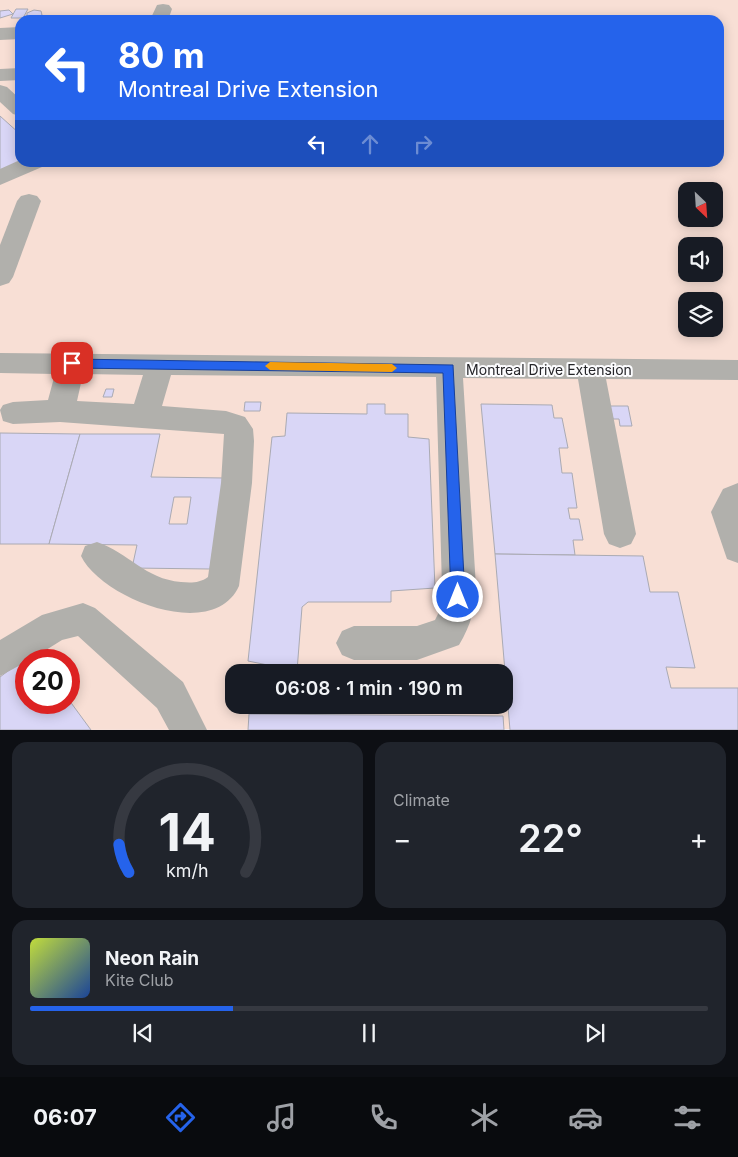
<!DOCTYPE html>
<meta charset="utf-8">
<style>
body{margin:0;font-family:Inter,sans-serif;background:#20242c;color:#f1f3f6;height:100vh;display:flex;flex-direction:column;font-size:19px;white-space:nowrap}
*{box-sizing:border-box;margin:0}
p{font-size:16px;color:#9ea1a6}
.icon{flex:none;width:28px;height:28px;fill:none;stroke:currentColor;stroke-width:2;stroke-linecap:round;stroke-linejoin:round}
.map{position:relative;height:730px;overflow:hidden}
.sheet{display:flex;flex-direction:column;gap:12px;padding:12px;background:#0d0f14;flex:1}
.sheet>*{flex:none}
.top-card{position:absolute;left:15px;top:15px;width:709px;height:152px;border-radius:15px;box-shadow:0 2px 12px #0003;background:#2563eb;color:#fff;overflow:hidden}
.needle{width:32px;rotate:155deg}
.controls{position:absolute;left:678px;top:182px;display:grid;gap:10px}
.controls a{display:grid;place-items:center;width:45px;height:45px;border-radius:10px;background:#171b24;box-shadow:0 2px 12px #0003;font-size:25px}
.speed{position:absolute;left:15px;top:649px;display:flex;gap:10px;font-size:25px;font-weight:700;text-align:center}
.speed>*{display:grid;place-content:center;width:65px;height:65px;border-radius:50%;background:#171b24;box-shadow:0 2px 12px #0003;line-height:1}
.speed .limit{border:8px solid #d22;background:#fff;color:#111}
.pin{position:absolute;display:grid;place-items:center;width:42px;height:42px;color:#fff;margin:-21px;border-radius:10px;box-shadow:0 2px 8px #0006}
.me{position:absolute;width:55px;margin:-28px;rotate:0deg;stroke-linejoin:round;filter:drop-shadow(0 0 4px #0008)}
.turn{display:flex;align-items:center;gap:18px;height:105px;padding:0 20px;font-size:22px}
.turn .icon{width:65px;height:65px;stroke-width:2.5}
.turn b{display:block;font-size:35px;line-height:42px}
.lanes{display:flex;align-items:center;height:48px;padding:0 20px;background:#0003;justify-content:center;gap:25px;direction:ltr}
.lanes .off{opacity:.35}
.big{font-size:38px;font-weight:600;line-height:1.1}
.sheet .card{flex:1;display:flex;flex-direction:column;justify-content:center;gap:8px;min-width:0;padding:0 18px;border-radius:15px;background:#20242c}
.sheet .dial{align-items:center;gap:0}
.dial svg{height:130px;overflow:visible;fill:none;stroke:#363941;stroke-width:7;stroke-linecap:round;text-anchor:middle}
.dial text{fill:#f1f3f6;stroke:none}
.song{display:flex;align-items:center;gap:15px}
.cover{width:60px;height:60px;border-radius:8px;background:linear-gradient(135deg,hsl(70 70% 55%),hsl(220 70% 35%))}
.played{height:5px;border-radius:2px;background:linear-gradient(90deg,#2563eb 30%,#363941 30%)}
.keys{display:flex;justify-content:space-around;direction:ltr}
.heat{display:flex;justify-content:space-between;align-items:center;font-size:28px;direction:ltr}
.sheet .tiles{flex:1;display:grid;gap:12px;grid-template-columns:1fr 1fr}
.card:last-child{grid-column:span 2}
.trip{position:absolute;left:225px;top:664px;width:288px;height:50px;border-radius:15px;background:#171b24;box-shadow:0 2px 12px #0003;font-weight:600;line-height:50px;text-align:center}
.tab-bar{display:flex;height:80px;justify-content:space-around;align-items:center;background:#090b0e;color:#9ea1a6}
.tab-bar .icon{width:35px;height:35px}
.tab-bar .active{color:#2563eb}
.tab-bar b{font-size:22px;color:#f1f3f6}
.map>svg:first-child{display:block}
.industrial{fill:#f8dfd5;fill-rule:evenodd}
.building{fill:#d9d6f6;stroke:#aaaab3;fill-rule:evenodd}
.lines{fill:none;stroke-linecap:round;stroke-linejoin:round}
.minor{fill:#b1b0ac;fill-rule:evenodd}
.route{fill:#2563eb;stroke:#184099}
.slow{fill:#f59e0b}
.labels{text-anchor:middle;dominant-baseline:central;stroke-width:4;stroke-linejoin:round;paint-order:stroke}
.street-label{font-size:14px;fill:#252529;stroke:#fcfcfe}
</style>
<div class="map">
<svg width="738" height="730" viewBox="0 0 738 730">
<rect width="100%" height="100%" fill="#eeeef8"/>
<path class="industrial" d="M 0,0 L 738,0 L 738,729 L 0,730 ZM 20,20 L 719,20 L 719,162 L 20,162 ZM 686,191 L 714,191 L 714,219 L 686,219 ZM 686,246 L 714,246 L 714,274 L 686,274 ZM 686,301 L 714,301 L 714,329 L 686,329 ZM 26,660 L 69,660 L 69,702 L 26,702 ZM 234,672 L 504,672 L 504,705 L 234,705 Z"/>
<g class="building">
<polygon points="16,9 28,9 23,18 11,18"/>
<polygon points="9,10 13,14 0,18 0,11"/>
<polygon points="34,10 41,11 42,15 34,18 27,17 27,13"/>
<polygon points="0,116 20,134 20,162 0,170"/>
<polygon points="106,389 114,389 112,397 103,397"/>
<polygon points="245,402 261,402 260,411 244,411"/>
<polygon points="367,404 385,404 385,414 408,414 408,437 429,439 435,588 391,591 391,602 308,602 302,607 297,671 248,661 272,437 285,436 287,413 367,414"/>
<polygon points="481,404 552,405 554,418 562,418 568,448 559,448 562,473 572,473 577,508 568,508 570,519 579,519 583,540 573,540 575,555 495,554"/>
<polygon points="610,406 628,406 632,426 620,426 619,419 613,419"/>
<polygon points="0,433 80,434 49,544 0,544"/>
<path d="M 80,434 L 160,434 L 151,477 L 224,478 L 210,569 L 132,568 L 137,545 L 49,544 ZM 174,497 L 191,497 L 187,524 L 169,524 Z"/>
<polygon points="495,554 643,556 650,592 678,592 695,668 666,667 671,688 738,688 738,730 510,730"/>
<polygon points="32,653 38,660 26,660 26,702 69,702 69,700 91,730 0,730 0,677"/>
<polygon points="249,714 503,716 504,730 248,730"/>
</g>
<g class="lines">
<g class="minor">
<polygon points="163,4 169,5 172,9 168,20 150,20 157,5"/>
<polygon points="20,27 20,39 0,40 0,28"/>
<polygon points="20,68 20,80 0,81 0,69"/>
<polygon points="0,85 7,87 20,99 20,116 13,114 0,102"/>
<polygon points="20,160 20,162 45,162 42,167 0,185 0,169"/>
<polygon points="29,194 37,196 41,201 13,277 9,283 0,286 0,245 17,201 21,196"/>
<path d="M 0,353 L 738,360 L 738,380 L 606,379 L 636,534 L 631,544 L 620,548 L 609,544 L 604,534 L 578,379 L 463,378 L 476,587 C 475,609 471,625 459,645 L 417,660 L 354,660 L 342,655 L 336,643 L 342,631 L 354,626 L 417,626 L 435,620 L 441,608 L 442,587 L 436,377 L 171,375 L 162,406 L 226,411 L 245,417 L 253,429 L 254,441 L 252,483 L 239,586 C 213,643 101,598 81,556 L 85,546 L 97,542 C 129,553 145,579 181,582 C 191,583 200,583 208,577 L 221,483 L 224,434 L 60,422 L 13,424 L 3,421 L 0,410 L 3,405 L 13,402 L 48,400 L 55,374 L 0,373 ZM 83,374 L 143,375 L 134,404 L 77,401 Z"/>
<polygon points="738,483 738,563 727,559 711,512 723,489"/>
<polygon points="83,603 95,608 183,682 207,730 169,730 157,708 78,636 62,640 30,660 26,660 26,662 0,676 0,640 42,615"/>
</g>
</g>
<polygon class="route" points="72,359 453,365 465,597 463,602 458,604 453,602 451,597 443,373 72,368 67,363"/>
<polygon class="slow" points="270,362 392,364 397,368 392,372 270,370 265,366"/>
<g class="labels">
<g class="street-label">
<text x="549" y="369">Montreal Drive Extension</text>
</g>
</g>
</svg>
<div class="controls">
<a><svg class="needle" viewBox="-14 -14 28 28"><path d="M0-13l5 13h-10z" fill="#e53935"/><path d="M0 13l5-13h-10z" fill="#9ea1a6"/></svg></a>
<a><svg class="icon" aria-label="sound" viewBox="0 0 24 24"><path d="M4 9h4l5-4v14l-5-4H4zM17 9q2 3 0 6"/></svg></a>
<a><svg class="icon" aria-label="layers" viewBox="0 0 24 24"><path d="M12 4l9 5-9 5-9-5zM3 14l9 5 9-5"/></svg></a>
</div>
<div class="speed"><div class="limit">20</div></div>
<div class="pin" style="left:72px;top:363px;background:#d93025"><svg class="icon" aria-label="arrive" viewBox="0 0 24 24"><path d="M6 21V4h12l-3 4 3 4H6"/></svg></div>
<svg class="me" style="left:458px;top:597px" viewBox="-20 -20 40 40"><circle r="17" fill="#2563eb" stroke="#fff" stroke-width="3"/><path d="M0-11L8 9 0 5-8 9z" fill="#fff"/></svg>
<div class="trip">06:08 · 1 min · 190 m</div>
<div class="top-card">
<div class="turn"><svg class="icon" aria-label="left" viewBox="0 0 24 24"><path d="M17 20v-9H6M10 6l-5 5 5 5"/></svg><div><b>80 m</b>Montreal Drive Extension</div></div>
<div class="lanes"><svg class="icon" aria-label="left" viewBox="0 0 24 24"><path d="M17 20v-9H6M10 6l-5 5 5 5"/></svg><svg class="icon off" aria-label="ahead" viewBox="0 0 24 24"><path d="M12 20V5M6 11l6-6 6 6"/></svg><svg class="icon off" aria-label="right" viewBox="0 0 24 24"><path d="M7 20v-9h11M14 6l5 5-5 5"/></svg></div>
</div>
</div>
<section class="sheet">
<div class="tiles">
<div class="card dial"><svg viewBox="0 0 100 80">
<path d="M14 69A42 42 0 1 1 86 69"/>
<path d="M14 69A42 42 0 0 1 8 52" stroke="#2563eb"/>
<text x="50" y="56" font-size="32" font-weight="700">14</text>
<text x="50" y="72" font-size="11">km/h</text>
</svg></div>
<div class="card"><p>Climate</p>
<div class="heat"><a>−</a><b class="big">22°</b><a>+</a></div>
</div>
<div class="card">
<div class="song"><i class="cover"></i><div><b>Neon Rain</b><p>Kite Club</p></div></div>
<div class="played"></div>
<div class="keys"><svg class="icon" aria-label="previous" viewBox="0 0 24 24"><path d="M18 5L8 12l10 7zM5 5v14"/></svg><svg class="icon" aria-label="pause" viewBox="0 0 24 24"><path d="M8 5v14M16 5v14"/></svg><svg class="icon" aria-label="next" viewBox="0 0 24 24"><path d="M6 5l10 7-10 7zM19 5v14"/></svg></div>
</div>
</div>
</section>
<nav class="tab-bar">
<b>06:07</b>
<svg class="icon active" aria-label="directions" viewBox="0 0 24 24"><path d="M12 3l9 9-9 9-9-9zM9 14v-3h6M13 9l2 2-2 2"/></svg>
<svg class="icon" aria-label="music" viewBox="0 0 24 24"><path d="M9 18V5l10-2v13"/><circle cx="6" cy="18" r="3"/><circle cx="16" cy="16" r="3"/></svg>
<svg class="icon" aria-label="phone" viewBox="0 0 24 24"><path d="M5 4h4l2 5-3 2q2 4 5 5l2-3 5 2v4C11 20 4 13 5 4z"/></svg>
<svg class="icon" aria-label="climate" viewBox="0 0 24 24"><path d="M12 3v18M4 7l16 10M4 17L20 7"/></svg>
<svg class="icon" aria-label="car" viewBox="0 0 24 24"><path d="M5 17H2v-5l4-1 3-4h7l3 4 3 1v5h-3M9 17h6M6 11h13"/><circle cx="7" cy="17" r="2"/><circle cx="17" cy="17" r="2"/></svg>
<svg class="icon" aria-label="filters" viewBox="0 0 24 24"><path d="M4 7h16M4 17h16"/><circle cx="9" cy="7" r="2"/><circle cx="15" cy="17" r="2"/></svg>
</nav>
